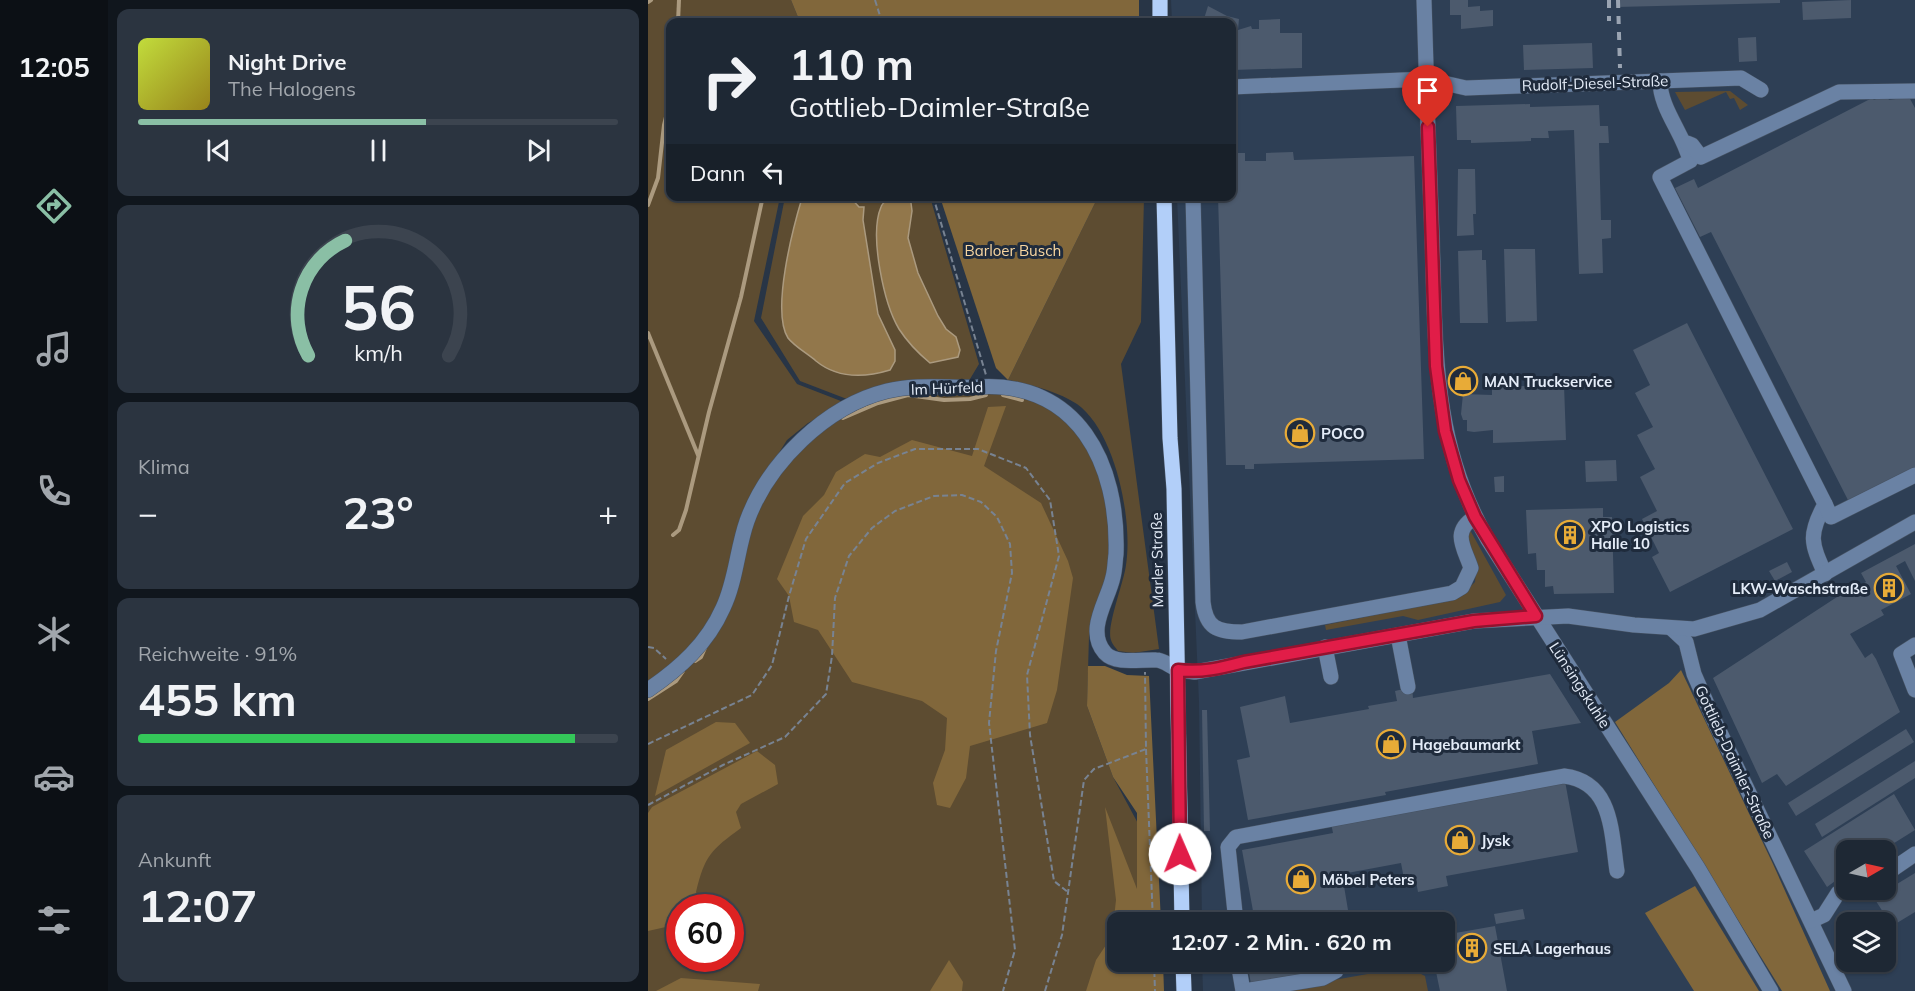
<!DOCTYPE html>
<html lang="de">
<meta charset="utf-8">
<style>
body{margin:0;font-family:Mulish,sans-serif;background:#2b3440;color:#f1f3f6;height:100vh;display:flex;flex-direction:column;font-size:22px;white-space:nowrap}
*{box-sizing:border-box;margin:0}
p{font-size:20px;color:#a1a6ac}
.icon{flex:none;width:33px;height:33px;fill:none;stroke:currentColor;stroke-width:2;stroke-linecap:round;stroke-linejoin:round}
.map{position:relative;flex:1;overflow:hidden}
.sheet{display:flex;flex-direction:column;gap:9px;padding:9px;background:#10161d;width:540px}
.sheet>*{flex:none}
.top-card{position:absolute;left:18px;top:18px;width:570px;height:183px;border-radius:12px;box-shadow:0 2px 4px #0004,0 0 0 2px #3c444f;background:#1e2834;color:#f1f3f6;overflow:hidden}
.needle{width:39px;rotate:81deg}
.tools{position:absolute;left:1188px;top:840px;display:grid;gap:12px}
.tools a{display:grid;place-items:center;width:60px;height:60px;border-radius:12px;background:#1e2834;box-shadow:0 2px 4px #0004,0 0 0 2px #3c444f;font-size:30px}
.speed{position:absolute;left:18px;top:894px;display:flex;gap:12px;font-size:30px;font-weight:700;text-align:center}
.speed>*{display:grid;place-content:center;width:78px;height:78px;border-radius:50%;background:#1e2834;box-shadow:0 2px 4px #0004,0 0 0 2px #3c444f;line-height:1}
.speed .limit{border:9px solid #d22;background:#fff;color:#111}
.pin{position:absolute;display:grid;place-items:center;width:51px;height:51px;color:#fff;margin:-62px -26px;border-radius:50% 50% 50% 0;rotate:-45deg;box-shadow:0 0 6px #0007}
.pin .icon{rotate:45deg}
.me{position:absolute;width:66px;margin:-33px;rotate:359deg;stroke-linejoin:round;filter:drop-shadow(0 0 4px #0008)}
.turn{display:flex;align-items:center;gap:21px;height:126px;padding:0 24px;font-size:27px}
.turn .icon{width:78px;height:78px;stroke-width:2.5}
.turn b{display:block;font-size:42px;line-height:51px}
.then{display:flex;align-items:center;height:57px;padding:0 24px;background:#0003;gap:12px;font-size:22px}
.big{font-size:45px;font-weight:700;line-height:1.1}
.sheet .card{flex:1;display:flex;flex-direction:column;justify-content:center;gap:9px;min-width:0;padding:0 21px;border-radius:12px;background:#2b3440}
.sheet .dial{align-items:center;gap:0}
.dial svg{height:156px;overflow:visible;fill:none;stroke:#3c444f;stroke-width:7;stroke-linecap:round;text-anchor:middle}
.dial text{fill:#f1f3f6;stroke:none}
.song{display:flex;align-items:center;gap:18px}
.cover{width:72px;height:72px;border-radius:9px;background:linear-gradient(135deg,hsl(70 70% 55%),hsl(50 70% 35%))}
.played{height:6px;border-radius:3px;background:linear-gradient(90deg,#8abfa5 60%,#3c444f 60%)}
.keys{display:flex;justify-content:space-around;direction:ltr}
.heat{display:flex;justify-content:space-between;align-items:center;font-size:33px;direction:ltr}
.charge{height:9px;border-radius:4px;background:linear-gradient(90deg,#34c759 91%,#3c444f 0)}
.trip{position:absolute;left:459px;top:912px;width:348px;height:60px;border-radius:12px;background:#1e2834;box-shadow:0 2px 4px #0004,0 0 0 2px #3c444f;font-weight:700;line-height:60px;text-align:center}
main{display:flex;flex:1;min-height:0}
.dock{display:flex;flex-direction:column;width:108px;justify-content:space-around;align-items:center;background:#0c1015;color:#a1a6ac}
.dock .icon{width:42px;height:42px}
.dock .active{color:#8abfa5}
.dock b{font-size:27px;color:#f1f3f6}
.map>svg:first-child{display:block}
.built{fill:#2e3f55;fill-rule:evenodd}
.green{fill:#5d4c31;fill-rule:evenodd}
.forest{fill:#81673b}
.water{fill:#92774b;stroke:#ab9a7f;stroke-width:1.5}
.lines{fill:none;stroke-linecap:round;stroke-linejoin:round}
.stream{stroke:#ab9a7f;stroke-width:4}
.building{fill:#4c5a6d}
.minor-casing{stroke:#465262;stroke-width:16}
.major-casing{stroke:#465262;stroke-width:16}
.path{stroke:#788392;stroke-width:2;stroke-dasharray:6 3;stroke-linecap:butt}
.minor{stroke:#6a82a4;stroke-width:15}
.major{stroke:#b2cff9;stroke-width:15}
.rail{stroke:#9aa4b2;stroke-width:4;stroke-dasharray:8 8;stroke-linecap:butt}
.route-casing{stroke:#92132f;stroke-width:15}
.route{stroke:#e11d48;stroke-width:10}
.labels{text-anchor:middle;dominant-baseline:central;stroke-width:6;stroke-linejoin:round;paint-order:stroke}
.street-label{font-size:15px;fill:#e4ecf8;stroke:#1f2b3c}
.park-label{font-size:15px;fill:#f8d6a0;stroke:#1f2b3c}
.poi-label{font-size:15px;font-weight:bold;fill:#e4ecf8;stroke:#1f2b3c;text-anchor:start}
</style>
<main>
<nav class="dock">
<b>12:05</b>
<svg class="icon active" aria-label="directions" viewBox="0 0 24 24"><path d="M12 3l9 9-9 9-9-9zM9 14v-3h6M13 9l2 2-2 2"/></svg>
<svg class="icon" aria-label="music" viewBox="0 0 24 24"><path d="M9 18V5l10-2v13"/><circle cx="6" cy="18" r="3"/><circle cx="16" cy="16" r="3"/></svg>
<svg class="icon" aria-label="phone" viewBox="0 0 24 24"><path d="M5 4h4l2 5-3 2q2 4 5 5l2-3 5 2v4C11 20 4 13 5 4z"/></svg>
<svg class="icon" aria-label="climate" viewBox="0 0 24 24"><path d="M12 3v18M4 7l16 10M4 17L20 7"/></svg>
<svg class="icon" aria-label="car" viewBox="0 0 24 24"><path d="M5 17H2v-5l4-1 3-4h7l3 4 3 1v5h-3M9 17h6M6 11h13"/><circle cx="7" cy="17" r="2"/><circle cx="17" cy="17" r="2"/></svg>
<svg class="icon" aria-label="filters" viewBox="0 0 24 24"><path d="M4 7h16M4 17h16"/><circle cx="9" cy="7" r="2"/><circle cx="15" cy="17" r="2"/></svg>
</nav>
<section class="sheet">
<div class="card">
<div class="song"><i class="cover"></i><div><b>Night Drive</b><p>The Halogens</p></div></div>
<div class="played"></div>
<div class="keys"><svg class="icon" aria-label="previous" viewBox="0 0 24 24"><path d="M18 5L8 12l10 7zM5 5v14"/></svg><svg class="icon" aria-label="pause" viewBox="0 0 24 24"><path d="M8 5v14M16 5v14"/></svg><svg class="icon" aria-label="next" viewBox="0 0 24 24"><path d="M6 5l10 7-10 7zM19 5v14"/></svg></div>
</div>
<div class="card dial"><svg viewBox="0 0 100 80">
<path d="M14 69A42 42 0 1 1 86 69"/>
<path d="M14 69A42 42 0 0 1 33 10" stroke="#8abfa5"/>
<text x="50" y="56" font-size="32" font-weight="700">56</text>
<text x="50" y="72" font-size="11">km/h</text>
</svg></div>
<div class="card"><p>Klima</p>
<div class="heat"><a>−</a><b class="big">23°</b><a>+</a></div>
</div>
<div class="card"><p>Reichweite · 91%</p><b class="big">455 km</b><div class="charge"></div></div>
<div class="card"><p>Ankunft</p><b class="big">12:07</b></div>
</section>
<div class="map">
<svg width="1267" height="991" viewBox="0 0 1267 991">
<rect width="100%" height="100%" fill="#283546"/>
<path class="built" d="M 523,0 L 1267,0 L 1267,991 L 555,991 L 554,962 L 796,962 L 796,922 L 554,922 L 551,702 L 529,197 L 584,196 L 584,22 L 524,22 ZM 1198,850 L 1238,850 L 1238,890 L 1198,890 ZM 1198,922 L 1238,922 L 1238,962 L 1198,962 Z"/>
<g class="green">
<polygon points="0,0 143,0 152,22 22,22 22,196 132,197 106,321 149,384 198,403 160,423 139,440 120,470 66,614 49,641 31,661 0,682"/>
<polygon points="1082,91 1100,105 1092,110 1086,98 1082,99 1078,92 1037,110 1027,92"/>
<polygon points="137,197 282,197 331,364 322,379 265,382 204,401 152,381 113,318"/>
<path d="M 450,197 L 496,197 L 493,322 L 473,364 L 511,649 L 485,653 L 470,651 C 468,648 464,644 463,640 C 458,627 476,582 478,565 C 485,521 468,432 429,404 C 409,391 383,385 360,380 Z"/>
<path d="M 348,390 L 413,410 L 450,460 L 465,534 L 455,596 L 441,636 L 439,706 L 465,777 L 493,829 L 498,922 L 470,922 L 470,962 L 502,991 L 0,991 L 0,695 L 57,643 L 114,494 L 142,456 L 180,425 L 222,402 L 276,391 L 316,395 ZM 32,908 L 82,908 L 82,958 L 32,958 Z"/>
<polygon points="822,530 858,595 852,602 770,620 755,616 678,630 677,625 811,598 827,582 828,568 819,536"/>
<polygon points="759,967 777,976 780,991 624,991"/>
</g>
<g class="forest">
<polygon points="143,0 491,0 491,22 152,22"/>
<polygon points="292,197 450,197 360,380 348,368"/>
<polygon points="358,406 336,466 393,503 420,561 425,578 409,690 399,723 322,746 318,778 302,808 289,805 285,783 297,750 299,718 274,701 204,682 170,630 146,622 141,596 129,579 155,516 176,495 188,472 217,454 232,457 264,440 324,456 340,407"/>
<polygon points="440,666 457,666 479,675 501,676 513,922 470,922 470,962 515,962 516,991 438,991 448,960 464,936 468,900 457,807 489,889 489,813 465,777 439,706"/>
<polygon points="1033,670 1125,864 1182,991 1134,991 967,722 1021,683"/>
<polygon points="68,722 87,723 102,743 7,796 18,750"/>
<path d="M 109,751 L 127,765 L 130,784 L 93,804 L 88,812 L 93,828 C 63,850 57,855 48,892 L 54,903 L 54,907 L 32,908 L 31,924 L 0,931 L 0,813 L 4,807 Z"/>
<polygon points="1047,886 1111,991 1046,991 997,913"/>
<polygon points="301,960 315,982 314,991 282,991"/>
<polygon points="33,978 112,984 110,991 8,991"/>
</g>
<g class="water">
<path d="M 157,196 L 202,197 L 211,207 L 216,207 L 215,220 L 230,314 L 247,350 L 247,361 L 242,370 C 216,378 190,379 168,361 C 160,354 146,346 140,338 C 123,311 145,228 154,198 Z"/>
<path d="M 242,197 L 256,197 L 263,203 L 264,211 L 260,238 L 270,273 L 290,316 L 298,329 L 308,337 L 312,350 L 310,357 L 282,363 C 270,353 260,343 251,329 C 236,304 221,235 233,207 C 234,203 239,200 242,197 Z"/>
</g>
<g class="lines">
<g class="stream">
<polyline points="0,2 3,0"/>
<polyline points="30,22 31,0"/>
<polyline points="0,205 10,178 16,125 22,101"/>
<polyline points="0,333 50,455"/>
<polyline points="355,395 374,400"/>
<polyline points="195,418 230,403 260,395 296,400 322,399 338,395"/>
<polyline points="25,535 31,530 38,510 61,412 93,297 115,196"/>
<polyline points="47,661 53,657 57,648"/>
<polyline points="0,699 28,681 35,671"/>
</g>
</g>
<g class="building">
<polygon points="802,0 820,0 820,7 832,6 832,11 845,10 845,26 813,29 813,15 802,15"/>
<polygon points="968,0 1132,0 1132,3 969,7"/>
<polygon points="1203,0 1203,18 1155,20 1154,2"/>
<polygon points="560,6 579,16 591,19 590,30 603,26 604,29 611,29 611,20 632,19 632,33 654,33 654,68 584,70 584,22 555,22"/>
<polygon points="1108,37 1109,61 1091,62 1090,38"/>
<polygon points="944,43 945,68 876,70 875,45"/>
<polygon points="1238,94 1241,100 1261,97 1267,108 1267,468 1201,502 1063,232 1052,237 1027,188 1046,179 1050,188 1224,98 1226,100"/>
<polygon points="882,104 882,107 951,105 952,126 960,126 961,143 951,143 953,220 963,220 963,238 954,239 955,273 931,274 926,130 900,131 901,138 883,138 883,141 823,143 823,140 809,140 808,106"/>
<polygon points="645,152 646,160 766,156 776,459 606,464 606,469 597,469 597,465 578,465 570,196 584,196 584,153 597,153 597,161 618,161 618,153"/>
<polygon points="810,169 827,169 828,214 825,214 826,235 809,236"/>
<polygon points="856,249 887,249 889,321 858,322"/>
<polygon points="834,250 834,260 838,260 840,323 812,323 810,251"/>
<polygon points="1039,323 1145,529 1022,592 1004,557 1011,553 994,519 1009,511 992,477 1007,469 989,435 1005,427 987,393 1002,385 985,350"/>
<polygon points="916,385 918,440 845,443 845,430 826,432 819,431 819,420 815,420 813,414 815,394 844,395 844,387"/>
<polygon points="968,460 969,481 938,482 937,461"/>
<polygon points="856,476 856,492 847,492 846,477"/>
<polygon points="955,508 955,517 964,517 966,593 906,594 905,586 897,587 897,570 889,570 888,553 880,554 878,510"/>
<polygon points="1267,544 1267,581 1257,561 1248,566 1263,594 1233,610 1236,615 1202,634 1217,658 1224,653 1228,659 1252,712 1138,786 1129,774 1114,783 1065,678 1189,597 1218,582 1213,573"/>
<polygon points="1139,562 1144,572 1127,581 1121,571"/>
<polygon points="902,674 933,723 884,731 890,764 737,792 738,795 600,820 589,760 602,757 592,707 637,696 642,723 721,709 720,706 749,701 747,691 764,687 765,698"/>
<polygon points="554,710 559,710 562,831 556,831"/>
<polygon points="1258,729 1266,742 1148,816 1140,803"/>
<polygon points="1267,761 1267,778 1174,837 1167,824"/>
<polygon points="917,781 930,852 798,876 800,886 770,892 768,881 757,884 753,863 694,874 702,922 607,922 594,850 685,833 683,823"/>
<polygon points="1246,794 1267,830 1235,850 1198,850 1198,873 1179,887 1156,851"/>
<polygon points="1267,873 1267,912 1244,926 1226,898"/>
<polygon points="875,909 877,919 848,924 846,914"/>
<polygon points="847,926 859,991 792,991 786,962 796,962 796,935"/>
<polygon points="599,962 672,962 674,972 603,984"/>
</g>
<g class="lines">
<g class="minor-casing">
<g id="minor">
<path d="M 776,0 C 778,79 781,157 784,236 C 788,346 783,442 840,540 L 1050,868 L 1123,991"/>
<path d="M 1012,81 C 1012,109 1036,134 1042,161 L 1012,177 L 1177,504 C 1160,535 1163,543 1177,574"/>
<polyline points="584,87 778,79 818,88 1093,78 1113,90"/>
<polyline points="1039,143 1044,145 1053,157 1191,92 1267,91"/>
<path d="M 545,196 L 555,602 C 558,628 569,632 594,632 L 804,593 L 814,587 L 823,568 C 816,547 803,532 827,517"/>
<polyline points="1177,504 1183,517 1267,475"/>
<polyline points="1023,628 1038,642 1046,674 1066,720 1196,991"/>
<polyline points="750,635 760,687"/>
<polyline points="1267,645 1253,654 1267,690"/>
<polyline points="677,647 683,677"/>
<path d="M 0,690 C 32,668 59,644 75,608 C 88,581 89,549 99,521 C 120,463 178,406 239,391 C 268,384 299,388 329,387 C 430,380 471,464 468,554 C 467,561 467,570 465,577 C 460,601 437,630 457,653 C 468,665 493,659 508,660 C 516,660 521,666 529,669 C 534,671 541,671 547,672 L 826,621 L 920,616 L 986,625 L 1046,629 L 1112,610 L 1267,522"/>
<polyline points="1238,871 1245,869 1267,854"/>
<polyline points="1163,921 1176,915 1190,893 1198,888"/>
<path d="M 588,922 L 580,847 L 588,837 L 916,776 C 965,782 963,832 969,871"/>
<polyline points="590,962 595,991"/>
<polyline points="596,991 675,978 688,971"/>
</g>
</g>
<g class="major-casing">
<g id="major">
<polyline points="512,0 512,22"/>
<polyline points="516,196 522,438 526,489 534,922"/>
<polyline points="535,962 536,991"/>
</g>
</g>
<g class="path">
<polyline points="227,0 234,22"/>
<polyline points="285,196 338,375"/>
<polyline points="0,647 6,648 18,659"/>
<polyline points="0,744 104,695 124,665 141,596 158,539 197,483 230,463 267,449 330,449 378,468 402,500 411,556 379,675 382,735 406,881 421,893"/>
<polyline points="498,749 505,922"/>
<polyline points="0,805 75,765 137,737 178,694 184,656 187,598 201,556 224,528 247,511 286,496 314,495 333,502 349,517 362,544 364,573 348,651 341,723 367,950 355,991"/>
<polyline points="506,962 507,991"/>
<polyline points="397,991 414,935 436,780 446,769 498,749 497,672"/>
</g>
<use href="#minor" class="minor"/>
<use href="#major" class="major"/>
<g class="rail">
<polyline points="961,0 961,21"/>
<polyline points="970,0 972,68"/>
</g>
</g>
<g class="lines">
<g class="route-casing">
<path id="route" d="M 532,854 L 530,670 C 554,673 573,668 596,662 L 826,621 L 888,616 L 827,517 L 811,480 L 797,431 L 788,366 L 780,127"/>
</g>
<use href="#route" class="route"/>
</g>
<defs>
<g id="shop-ring" transform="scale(1.5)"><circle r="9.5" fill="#1f2b3c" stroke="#e8ab37" stroke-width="1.5"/><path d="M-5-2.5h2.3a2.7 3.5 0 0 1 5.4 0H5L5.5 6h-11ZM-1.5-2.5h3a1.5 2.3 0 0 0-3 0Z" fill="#e8ab37"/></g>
<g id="building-ring" transform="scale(1.5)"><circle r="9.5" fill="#1f2b3c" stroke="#e8ab37" stroke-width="1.5"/><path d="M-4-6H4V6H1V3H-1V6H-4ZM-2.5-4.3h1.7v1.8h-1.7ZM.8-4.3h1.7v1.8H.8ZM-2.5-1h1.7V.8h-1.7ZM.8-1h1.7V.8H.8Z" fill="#e8ab37"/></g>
</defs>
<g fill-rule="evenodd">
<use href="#shop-ring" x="815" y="381"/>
<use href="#shop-ring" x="652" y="433"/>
<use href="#building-ring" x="922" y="535"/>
<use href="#building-ring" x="1241" y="588"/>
<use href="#shop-ring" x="743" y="744"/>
<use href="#shop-ring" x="812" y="840"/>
<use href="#shop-ring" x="653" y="879"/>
<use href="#building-ring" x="824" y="948"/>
</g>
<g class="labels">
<g class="street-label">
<text transform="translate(947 83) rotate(-2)">Rudolf-Diesel-Straße</text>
<text transform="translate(299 388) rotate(-2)">Im Hürfeld</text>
<text transform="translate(509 560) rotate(-91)">Marler Straße</text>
<text transform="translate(932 685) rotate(57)">Lünsingskuhle</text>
<text transform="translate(1087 762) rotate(65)">Gottlieb-Daimler-Straße</text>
</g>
<g class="park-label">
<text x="365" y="250">Barloer Busch</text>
</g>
<g class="poi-label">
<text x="836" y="381">MAN Truckservice</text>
<text x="673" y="433">POCO</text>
<text x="943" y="526">XPO Logistics<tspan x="943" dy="17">Halle 10</tspan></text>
<text x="1220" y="588" text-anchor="end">LKW-Waschstraße</text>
<text x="764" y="744">Hagebaumarkt</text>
<text x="833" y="840">Jysk</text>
<text x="674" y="879">Möbel Peters</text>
<text x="845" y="948">SELA Lagerhaus</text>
</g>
</g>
</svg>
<div class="tools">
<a><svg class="needle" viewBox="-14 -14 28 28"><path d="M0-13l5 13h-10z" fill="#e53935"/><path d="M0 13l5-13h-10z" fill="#a1a6ac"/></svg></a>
<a><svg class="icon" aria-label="layers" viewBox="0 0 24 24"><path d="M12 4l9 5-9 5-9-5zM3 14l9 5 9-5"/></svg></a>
</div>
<div class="speed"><div class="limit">60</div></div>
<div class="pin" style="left:780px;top:127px;background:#d93025"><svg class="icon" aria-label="arrive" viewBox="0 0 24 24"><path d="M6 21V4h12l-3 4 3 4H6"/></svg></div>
<svg class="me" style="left:532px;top:854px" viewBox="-20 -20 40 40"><circle r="19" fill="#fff"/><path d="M0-13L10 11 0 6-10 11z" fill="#e11d48"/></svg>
<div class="trip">12:07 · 2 Min. · 620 m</div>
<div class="top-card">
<div class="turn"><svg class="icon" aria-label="right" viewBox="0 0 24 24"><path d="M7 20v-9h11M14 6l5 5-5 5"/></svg><div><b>110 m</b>Gottlieb-Daimler-Straße</div></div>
<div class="then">Dann<svg class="icon" aria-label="left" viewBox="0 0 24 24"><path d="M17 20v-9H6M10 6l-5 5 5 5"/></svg></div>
</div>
</div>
</main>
